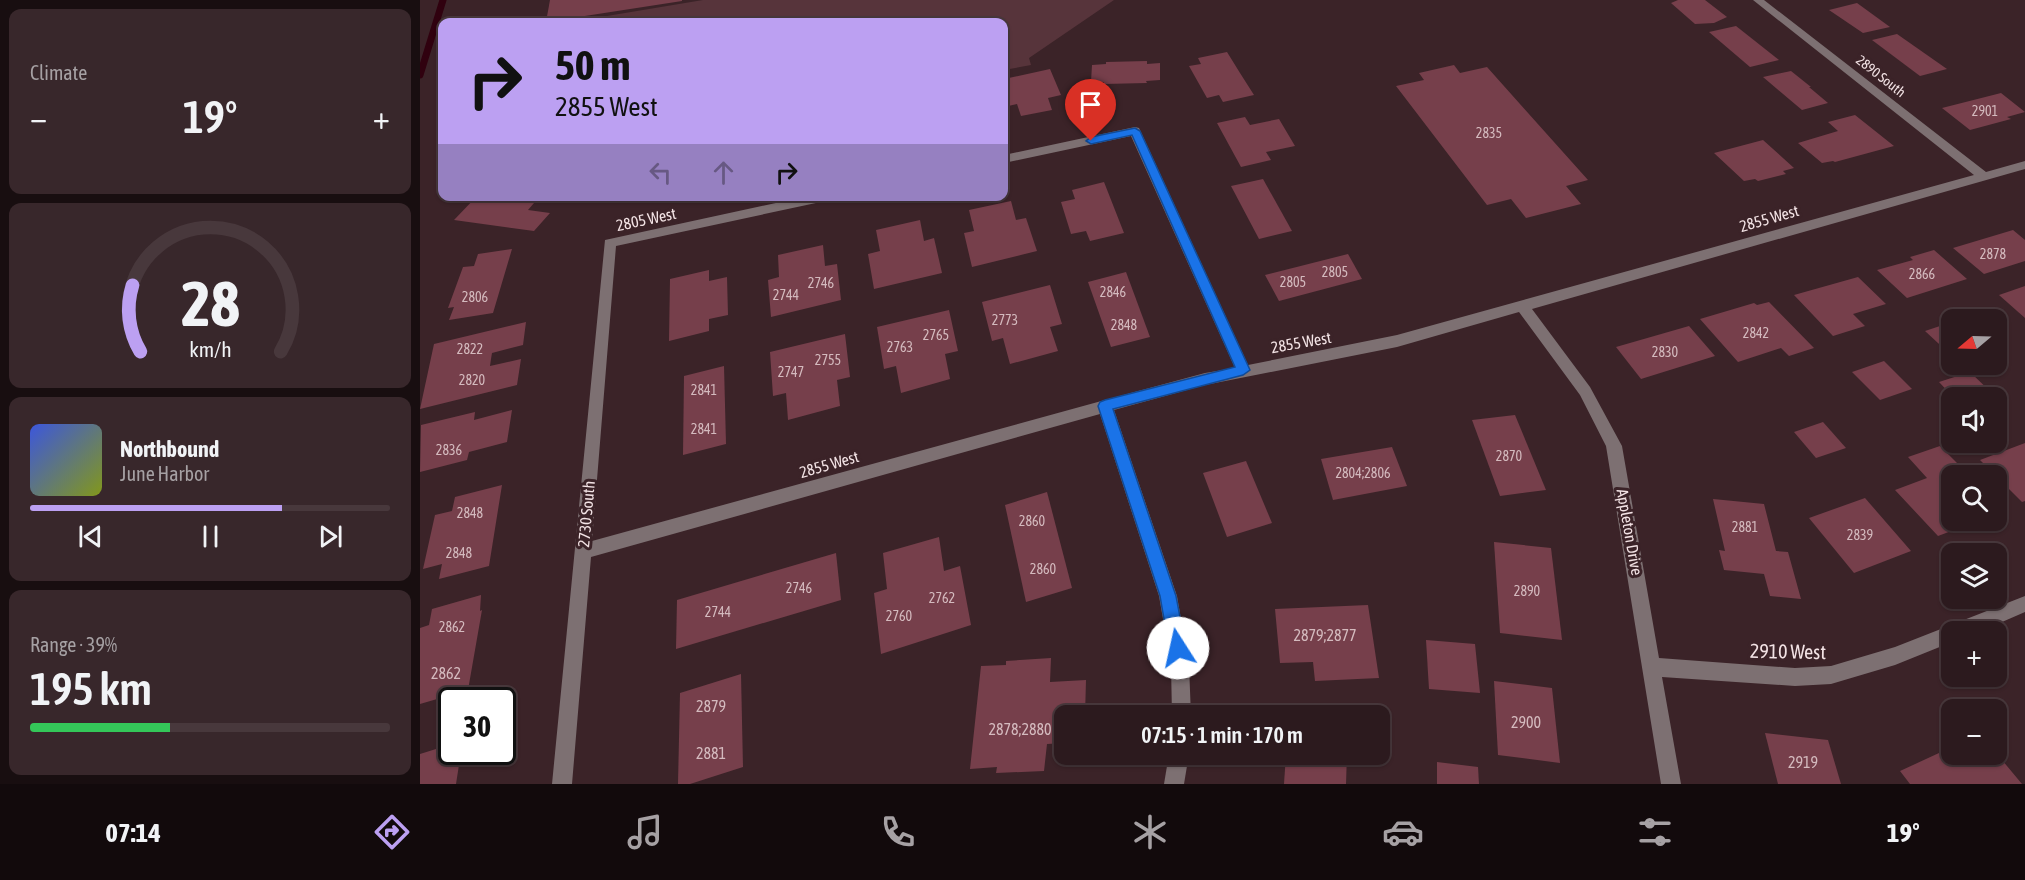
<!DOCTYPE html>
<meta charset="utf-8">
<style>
body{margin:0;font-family:"Asap Condensed",sans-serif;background:#38272b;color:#f1f3f6;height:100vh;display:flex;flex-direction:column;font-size:22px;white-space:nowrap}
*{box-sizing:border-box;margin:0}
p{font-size:20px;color:#a6a1a4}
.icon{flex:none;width:33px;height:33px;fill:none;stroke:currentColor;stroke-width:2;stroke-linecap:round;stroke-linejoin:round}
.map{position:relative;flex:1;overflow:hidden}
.sheet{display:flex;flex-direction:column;gap:9px;padding:9px;background:#180e10;width:420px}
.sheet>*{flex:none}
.guide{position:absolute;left:18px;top:18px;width:570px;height:183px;border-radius:12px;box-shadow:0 2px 4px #0004,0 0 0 2px #48383c;background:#bca0f2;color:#111;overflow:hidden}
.needle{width:39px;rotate:251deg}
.fabs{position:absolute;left:1521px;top:309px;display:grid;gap:12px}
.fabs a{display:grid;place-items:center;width:66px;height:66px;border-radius:12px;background:#2c1a1e;box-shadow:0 2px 4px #0004,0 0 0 2px #48383c;font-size:30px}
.speed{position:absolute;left:18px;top:687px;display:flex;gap:12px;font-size:30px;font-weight:700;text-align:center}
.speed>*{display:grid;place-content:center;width:78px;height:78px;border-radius:50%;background:#2c1a1e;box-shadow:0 2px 4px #0004,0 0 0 2px #48383c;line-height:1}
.speed .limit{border:3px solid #111;border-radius:9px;background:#fff;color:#111}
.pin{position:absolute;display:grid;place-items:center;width:51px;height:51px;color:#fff;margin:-62px -26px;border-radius:50% 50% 50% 0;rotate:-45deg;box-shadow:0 0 6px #0007}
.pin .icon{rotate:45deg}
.me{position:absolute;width:66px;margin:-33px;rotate:350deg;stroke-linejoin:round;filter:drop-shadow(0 0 4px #0008)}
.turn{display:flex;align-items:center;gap:21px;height:126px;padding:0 18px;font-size:27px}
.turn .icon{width:78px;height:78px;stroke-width:2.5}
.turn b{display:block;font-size:42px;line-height:51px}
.lanes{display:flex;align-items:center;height:57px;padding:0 18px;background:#0003;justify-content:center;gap:30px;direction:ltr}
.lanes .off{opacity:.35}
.big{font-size:45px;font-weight:600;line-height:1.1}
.sheet .tile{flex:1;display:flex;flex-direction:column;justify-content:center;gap:9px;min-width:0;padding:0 21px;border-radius:12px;background:#38272b}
.sheet .dial{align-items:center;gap:0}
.dial svg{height:156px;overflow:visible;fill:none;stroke:#48383c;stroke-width:7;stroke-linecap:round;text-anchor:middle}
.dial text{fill:#f1f3f6;stroke:none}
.song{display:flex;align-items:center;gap:18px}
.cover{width:72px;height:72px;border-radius:9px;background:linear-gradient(135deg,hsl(230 70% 55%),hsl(70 70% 35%))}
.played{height:6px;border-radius:3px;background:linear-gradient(90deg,#bca0f2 70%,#48383c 70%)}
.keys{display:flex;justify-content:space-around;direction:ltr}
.heat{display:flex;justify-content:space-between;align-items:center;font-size:33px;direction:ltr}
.charge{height:9px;border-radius:4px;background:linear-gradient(90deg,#34c759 39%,#48383c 0)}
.trip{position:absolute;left:634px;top:705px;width:336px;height:60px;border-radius:12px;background:#2c1a1e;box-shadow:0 2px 4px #0004,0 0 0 2px #48383c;font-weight:600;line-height:60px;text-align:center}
.dock{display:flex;height:96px;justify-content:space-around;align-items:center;background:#120a0c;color:#a6a1a4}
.dock .icon{width:42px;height:42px}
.dock .on{color:#bca0f2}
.dock b{font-size:27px;color:#f1f3f6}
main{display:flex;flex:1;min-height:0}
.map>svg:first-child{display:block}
.green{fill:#57343b}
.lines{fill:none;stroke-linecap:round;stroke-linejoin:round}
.stream{stroke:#30010f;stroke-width:7}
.building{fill:#763f4b}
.minor{fill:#7d7072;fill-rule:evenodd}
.route{fill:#1a73e8;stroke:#114b97;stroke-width:1.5}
.labels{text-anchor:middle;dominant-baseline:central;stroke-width:6;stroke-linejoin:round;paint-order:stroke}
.far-street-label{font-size:14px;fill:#f3e3e5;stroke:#3b2328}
.number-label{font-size:14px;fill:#d4babe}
.street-label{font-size:16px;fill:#f3e3e5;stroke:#3b2328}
.near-number-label{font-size:16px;fill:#d4babe}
.near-street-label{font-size:20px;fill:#f3e3e5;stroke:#3b2328}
</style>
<main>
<section class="sheet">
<div class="tile"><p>Climate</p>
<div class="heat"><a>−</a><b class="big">19°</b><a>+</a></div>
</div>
<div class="tile dial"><svg viewBox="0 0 100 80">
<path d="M14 69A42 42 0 1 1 86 69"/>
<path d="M14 69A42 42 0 0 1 10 35" stroke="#bca0f2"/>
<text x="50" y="56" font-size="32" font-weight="700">28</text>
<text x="50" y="72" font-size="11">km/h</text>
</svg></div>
<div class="tile">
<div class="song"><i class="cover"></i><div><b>Northbound</b><p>June Harbor</p></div></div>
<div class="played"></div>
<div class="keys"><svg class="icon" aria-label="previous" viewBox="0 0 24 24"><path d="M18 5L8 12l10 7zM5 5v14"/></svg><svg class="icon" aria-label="pause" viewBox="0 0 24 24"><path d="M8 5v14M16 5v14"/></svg><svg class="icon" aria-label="next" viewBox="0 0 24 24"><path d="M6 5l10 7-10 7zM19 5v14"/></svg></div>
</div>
<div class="tile"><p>Range · 39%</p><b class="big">195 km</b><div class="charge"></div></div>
</section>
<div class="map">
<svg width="1605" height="784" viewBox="0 0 1605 784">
<rect width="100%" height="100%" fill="#3b2328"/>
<polygon class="green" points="283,0 694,0 609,58 611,65 584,70 584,22 151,22"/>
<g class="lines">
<polyline class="stream" points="0,75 23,0"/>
</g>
<g class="building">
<polygon points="130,0 262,0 262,1 126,22"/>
<polygon points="1258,0 1285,0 1307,17 1294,23 1275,24 1251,3"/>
<polygon points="1437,3 1470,27 1443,33 1409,10"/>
<polygon points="1316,26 1359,60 1330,67 1289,32"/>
<polygon points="1477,34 1527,69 1500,76 1452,40"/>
<polygon points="807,52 820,73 834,95 803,102 799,95 787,98 769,66 781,64 778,58"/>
<polygon points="727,61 727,64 740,63 740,80 726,81 727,83 684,84 684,82 671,82 672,65 686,64 686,62"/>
<polygon points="1034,65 1040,73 1067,67 1168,180 1146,186 1161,204 1106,218 1091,199 1067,205 976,86 1004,80 999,73"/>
<polygon points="630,69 641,95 628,98 632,110 601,116 597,104 584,107 584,79"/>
<polygon points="1371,71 1391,87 1389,87 1408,103 1382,110 1343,77"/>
<polygon points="1581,93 1605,112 1587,117 1591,119 1550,130 1522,108"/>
<polygon points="1435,115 1474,146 1415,162 1413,161 1402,163 1378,143 1418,131 1408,122"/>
<polygon points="825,117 830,125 859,119 875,146 846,152 851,160 821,167 797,123"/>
<polygon points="1343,140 1374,168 1363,171 1366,174 1338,181 1335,179 1324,181 1294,153"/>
<polygon points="843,179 872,231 839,239 811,186"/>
<polygon points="684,182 704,233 670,241 666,231 651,234 641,202 655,199 652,190"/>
<polygon points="57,196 120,196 108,210 130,213 114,231 34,220"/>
<polygon points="591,201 596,220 606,218 617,251 552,267 544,233 554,231 549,210"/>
<polygon points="500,220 504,241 514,238 522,273 454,289 448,254 460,251 456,230"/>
<polygon points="1593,230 1605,240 1605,261 1564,274 1533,248"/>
<polygon points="403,245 405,266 417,264 421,300 351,317 348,280 359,277 358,255"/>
<polygon points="92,249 73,313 29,320 34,307 28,308 43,267 54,266 58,254"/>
<polygon points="1514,250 1547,279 1487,298 1457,270 1493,260 1490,257"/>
<polygon points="928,254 942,279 859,301 845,275"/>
<polygon points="289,270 289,281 307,277 308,315 289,319 289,331 249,341 250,279"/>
<polygon points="706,272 730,337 691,347 668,282"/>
<polygon points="1438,277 1466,304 1433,314 1445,326 1413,336 1374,295"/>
<polygon points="630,285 642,324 630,327 638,351 590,364 583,338 572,341 562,302"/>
<polygon points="1605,286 1605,318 1579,295"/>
<polygon points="1349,302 1394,348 1369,356 1361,348 1318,362 1280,319 1334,303 1337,305"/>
<polygon points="529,310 538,351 525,354 530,379 481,393 476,366 464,369 457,327"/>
<polygon points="106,322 103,345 72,353 71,359 70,366 101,359 97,385 0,409 14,344"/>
<polygon points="1532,322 1532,356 1505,331"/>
<polygon points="1269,326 1295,356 1221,379 1196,347"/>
<polygon points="425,334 430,377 417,380 420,406 368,420 366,393 353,396 350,352"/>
<polygon points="1464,361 1492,389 1460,400 1432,372"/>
<polygon points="304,366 306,444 263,455 264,376"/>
<polygon points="1550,372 1577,398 1534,398 1519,382"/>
<polygon points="92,410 87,442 49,452 47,460 0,472 1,425 55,412 54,420"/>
<polygon points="1095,415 1126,490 1080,496 1052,420"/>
<polygon points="1403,422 1426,448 1396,458 1374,432"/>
<polygon points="1605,443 1605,501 1602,502 1560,460"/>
<polygon points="1520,446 1550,476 1532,476 1532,520 1536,520 1542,527 1518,536 1475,490 1507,478 1488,457"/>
<polygon points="972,447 987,486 913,500 901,459"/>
<polygon points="826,461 852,523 807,537 783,473"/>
<polygon points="82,485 69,566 19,579 22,564 3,569 15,515 32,511 35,497"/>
<polygon points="627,492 652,588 606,602 585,505"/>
<polygon points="1445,498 1491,551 1434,573 1389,518"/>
<polygon points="1293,499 1344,504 1356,551 1368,552 1381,599 1350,596 1344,574 1304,570 1299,550 1305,551"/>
<polygon points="519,537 524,571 540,566 551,625 461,654 454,593 467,589 463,553"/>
<polygon points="1074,542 1131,548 1142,640 1080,633"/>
<polygon points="416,553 421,600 256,649 257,600"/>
<polygon points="61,595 60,611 62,610 48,690 0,704 0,628 9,625 12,609"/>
<polygon points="948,605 959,678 895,681 893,662 860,663 855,609"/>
<polygon points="1006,640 1055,644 1060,693 1009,689"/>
<polygon points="631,658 630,682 666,680 665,716 645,716 645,743 627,744 624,771 576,773 577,767 550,769 561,666 586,665 586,661"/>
<polygon points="321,674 323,767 270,784 258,784 260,693"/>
<polygon points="1074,681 1132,688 1140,763 1078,755"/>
<polygon points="1345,733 1408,740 1421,784 1358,784"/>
<polygon points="32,744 32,752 41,752 36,784 0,784 0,754"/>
<polygon points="1532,747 1532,754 1577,754 1602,784 1490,784 1480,771"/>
<polygon points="866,754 927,754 926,784 864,784"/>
<polygon points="1017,762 1058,767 1059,784 1017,784"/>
</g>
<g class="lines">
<g class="minor">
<polygon points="1333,0 1344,0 1566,172 1605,161 1605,169 1112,309 1170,387 1202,446 1239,658 1375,668 1411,666 1475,647 1605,596 1605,612 1559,632 1532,632 1532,642 1475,665 1411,684 1375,686 1242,677 1261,784 1241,784 1186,446 1160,395 1099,312 977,347 785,385 694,410 757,596 769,665 771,716 752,716 751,665 739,596 680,414 171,557 152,784 132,784 185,240 388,196 416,196 410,200 196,246 172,541 685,400 785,373 815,368 711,136 584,163 584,155 715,127 719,128 828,365 977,335 1554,175"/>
<polygon points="749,754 769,754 764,784 744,784"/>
</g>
</g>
<polygon class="route" points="715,128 720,131 830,370 823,375 693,409 756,596 766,648 763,653 758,656 752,653 749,648 740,596 678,406 680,402 685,400 815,367 712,135 671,144 666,141 671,137"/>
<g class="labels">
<g class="far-street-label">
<text transform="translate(1461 76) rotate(38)">2890 South</text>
</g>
<g class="number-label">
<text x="1565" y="111">2901</text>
<text x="1069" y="133">2835</text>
<text x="1573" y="254">2878</text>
<text x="915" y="272">2805</text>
<text x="1502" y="274">2866</text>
<text x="873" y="282">2805</text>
<text x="401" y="283">2746</text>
<text x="693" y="292">2846</text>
<text x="366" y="295">2744</text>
<text x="55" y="297">2806</text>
<text x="585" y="320">2773</text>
<text x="704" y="325">2848</text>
<text x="1336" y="333">2842</text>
<text x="516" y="335">2765</text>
<text x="480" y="347">2763</text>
<text x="50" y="349">2822</text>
<text x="1245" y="352">2830</text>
<text x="408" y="360">2755</text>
<text x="371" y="372">2747</text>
<text x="52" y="380">2820</text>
<text x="284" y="390">2841</text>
<text x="284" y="429">2841</text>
<text x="29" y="450">2836</text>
<text x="1089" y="456">2870</text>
<text x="943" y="473">2804;2806</text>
<text x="50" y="513">2848</text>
<text x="612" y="521">2860</text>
<text x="1325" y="527">2881</text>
<text x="1440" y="535">2839</text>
<text x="39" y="553">2848</text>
<text x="623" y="569">2860</text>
<text x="379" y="588">2746</text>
<text x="1107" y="591">2890</text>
<text x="522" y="598">2762</text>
<text x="298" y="612">2744</text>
<text x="479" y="616">2760</text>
<text x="32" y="627">2862</text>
</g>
<g class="street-label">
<text transform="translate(1349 218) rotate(-16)">2855 West</text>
<text transform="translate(226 219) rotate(-12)">2805 West</text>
<text transform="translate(881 342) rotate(-10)">2855 West</text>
<text transform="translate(409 464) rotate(-16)">2855 West</text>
<text transform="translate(166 514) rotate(-85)">2730 South</text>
<text transform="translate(1210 532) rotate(80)">Appleton Drive</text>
</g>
<g class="near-number-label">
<text x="905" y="635">2879;2877</text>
<text x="26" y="673">2862</text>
<text x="291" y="706">2879</text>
<text x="1106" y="722">2900</text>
<text x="600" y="729">2878;2880</text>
<text x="291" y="753">2881</text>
<text x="1383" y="762">2919</text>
</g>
<g class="near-street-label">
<text transform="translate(1368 651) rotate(1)">2910 West</text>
</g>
</g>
</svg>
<div class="fabs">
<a><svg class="needle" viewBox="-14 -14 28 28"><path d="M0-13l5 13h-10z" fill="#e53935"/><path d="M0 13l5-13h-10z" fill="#a6a1a4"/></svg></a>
<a><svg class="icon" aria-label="sound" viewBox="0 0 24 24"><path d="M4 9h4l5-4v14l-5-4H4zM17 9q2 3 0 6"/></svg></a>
<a><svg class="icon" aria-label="search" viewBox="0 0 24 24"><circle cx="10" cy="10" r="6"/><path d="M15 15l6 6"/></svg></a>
<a><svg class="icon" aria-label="layers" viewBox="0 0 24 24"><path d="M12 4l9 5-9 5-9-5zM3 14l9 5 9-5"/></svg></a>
<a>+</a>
<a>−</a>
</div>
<div class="speed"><div class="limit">30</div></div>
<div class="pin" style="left:671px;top:141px;background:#d93025"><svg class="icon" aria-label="arrive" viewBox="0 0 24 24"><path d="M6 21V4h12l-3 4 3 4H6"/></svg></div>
<svg class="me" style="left:758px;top:648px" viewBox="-20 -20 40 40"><circle r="19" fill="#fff"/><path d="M0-13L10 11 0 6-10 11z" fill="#1a73e8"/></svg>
<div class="trip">07:15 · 1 min · 170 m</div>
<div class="guide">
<div class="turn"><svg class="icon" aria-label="right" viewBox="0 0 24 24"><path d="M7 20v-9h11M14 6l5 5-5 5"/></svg><div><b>50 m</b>2855 West</div></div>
<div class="lanes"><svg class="icon off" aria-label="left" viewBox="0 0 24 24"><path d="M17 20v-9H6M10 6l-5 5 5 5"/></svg><svg class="icon off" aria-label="ahead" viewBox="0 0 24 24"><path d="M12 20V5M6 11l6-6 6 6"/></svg><svg class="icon" aria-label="right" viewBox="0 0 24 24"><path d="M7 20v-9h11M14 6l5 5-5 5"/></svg></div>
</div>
</div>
</main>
<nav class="dock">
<b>07:14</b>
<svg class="icon on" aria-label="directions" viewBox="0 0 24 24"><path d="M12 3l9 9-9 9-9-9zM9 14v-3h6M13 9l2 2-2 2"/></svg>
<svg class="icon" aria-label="music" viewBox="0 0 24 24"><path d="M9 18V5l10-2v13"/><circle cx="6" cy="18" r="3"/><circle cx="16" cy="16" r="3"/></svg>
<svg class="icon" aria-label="phone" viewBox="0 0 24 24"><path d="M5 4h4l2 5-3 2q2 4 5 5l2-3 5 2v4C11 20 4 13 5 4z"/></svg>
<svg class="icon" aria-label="climate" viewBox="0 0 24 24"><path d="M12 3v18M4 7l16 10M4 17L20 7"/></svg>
<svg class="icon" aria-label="car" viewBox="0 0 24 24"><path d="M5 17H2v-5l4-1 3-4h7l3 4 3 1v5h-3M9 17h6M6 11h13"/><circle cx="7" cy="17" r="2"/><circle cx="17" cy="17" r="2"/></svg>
<svg class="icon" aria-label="filters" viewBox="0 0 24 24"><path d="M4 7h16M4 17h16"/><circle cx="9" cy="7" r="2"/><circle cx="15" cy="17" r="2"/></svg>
<b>19°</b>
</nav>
